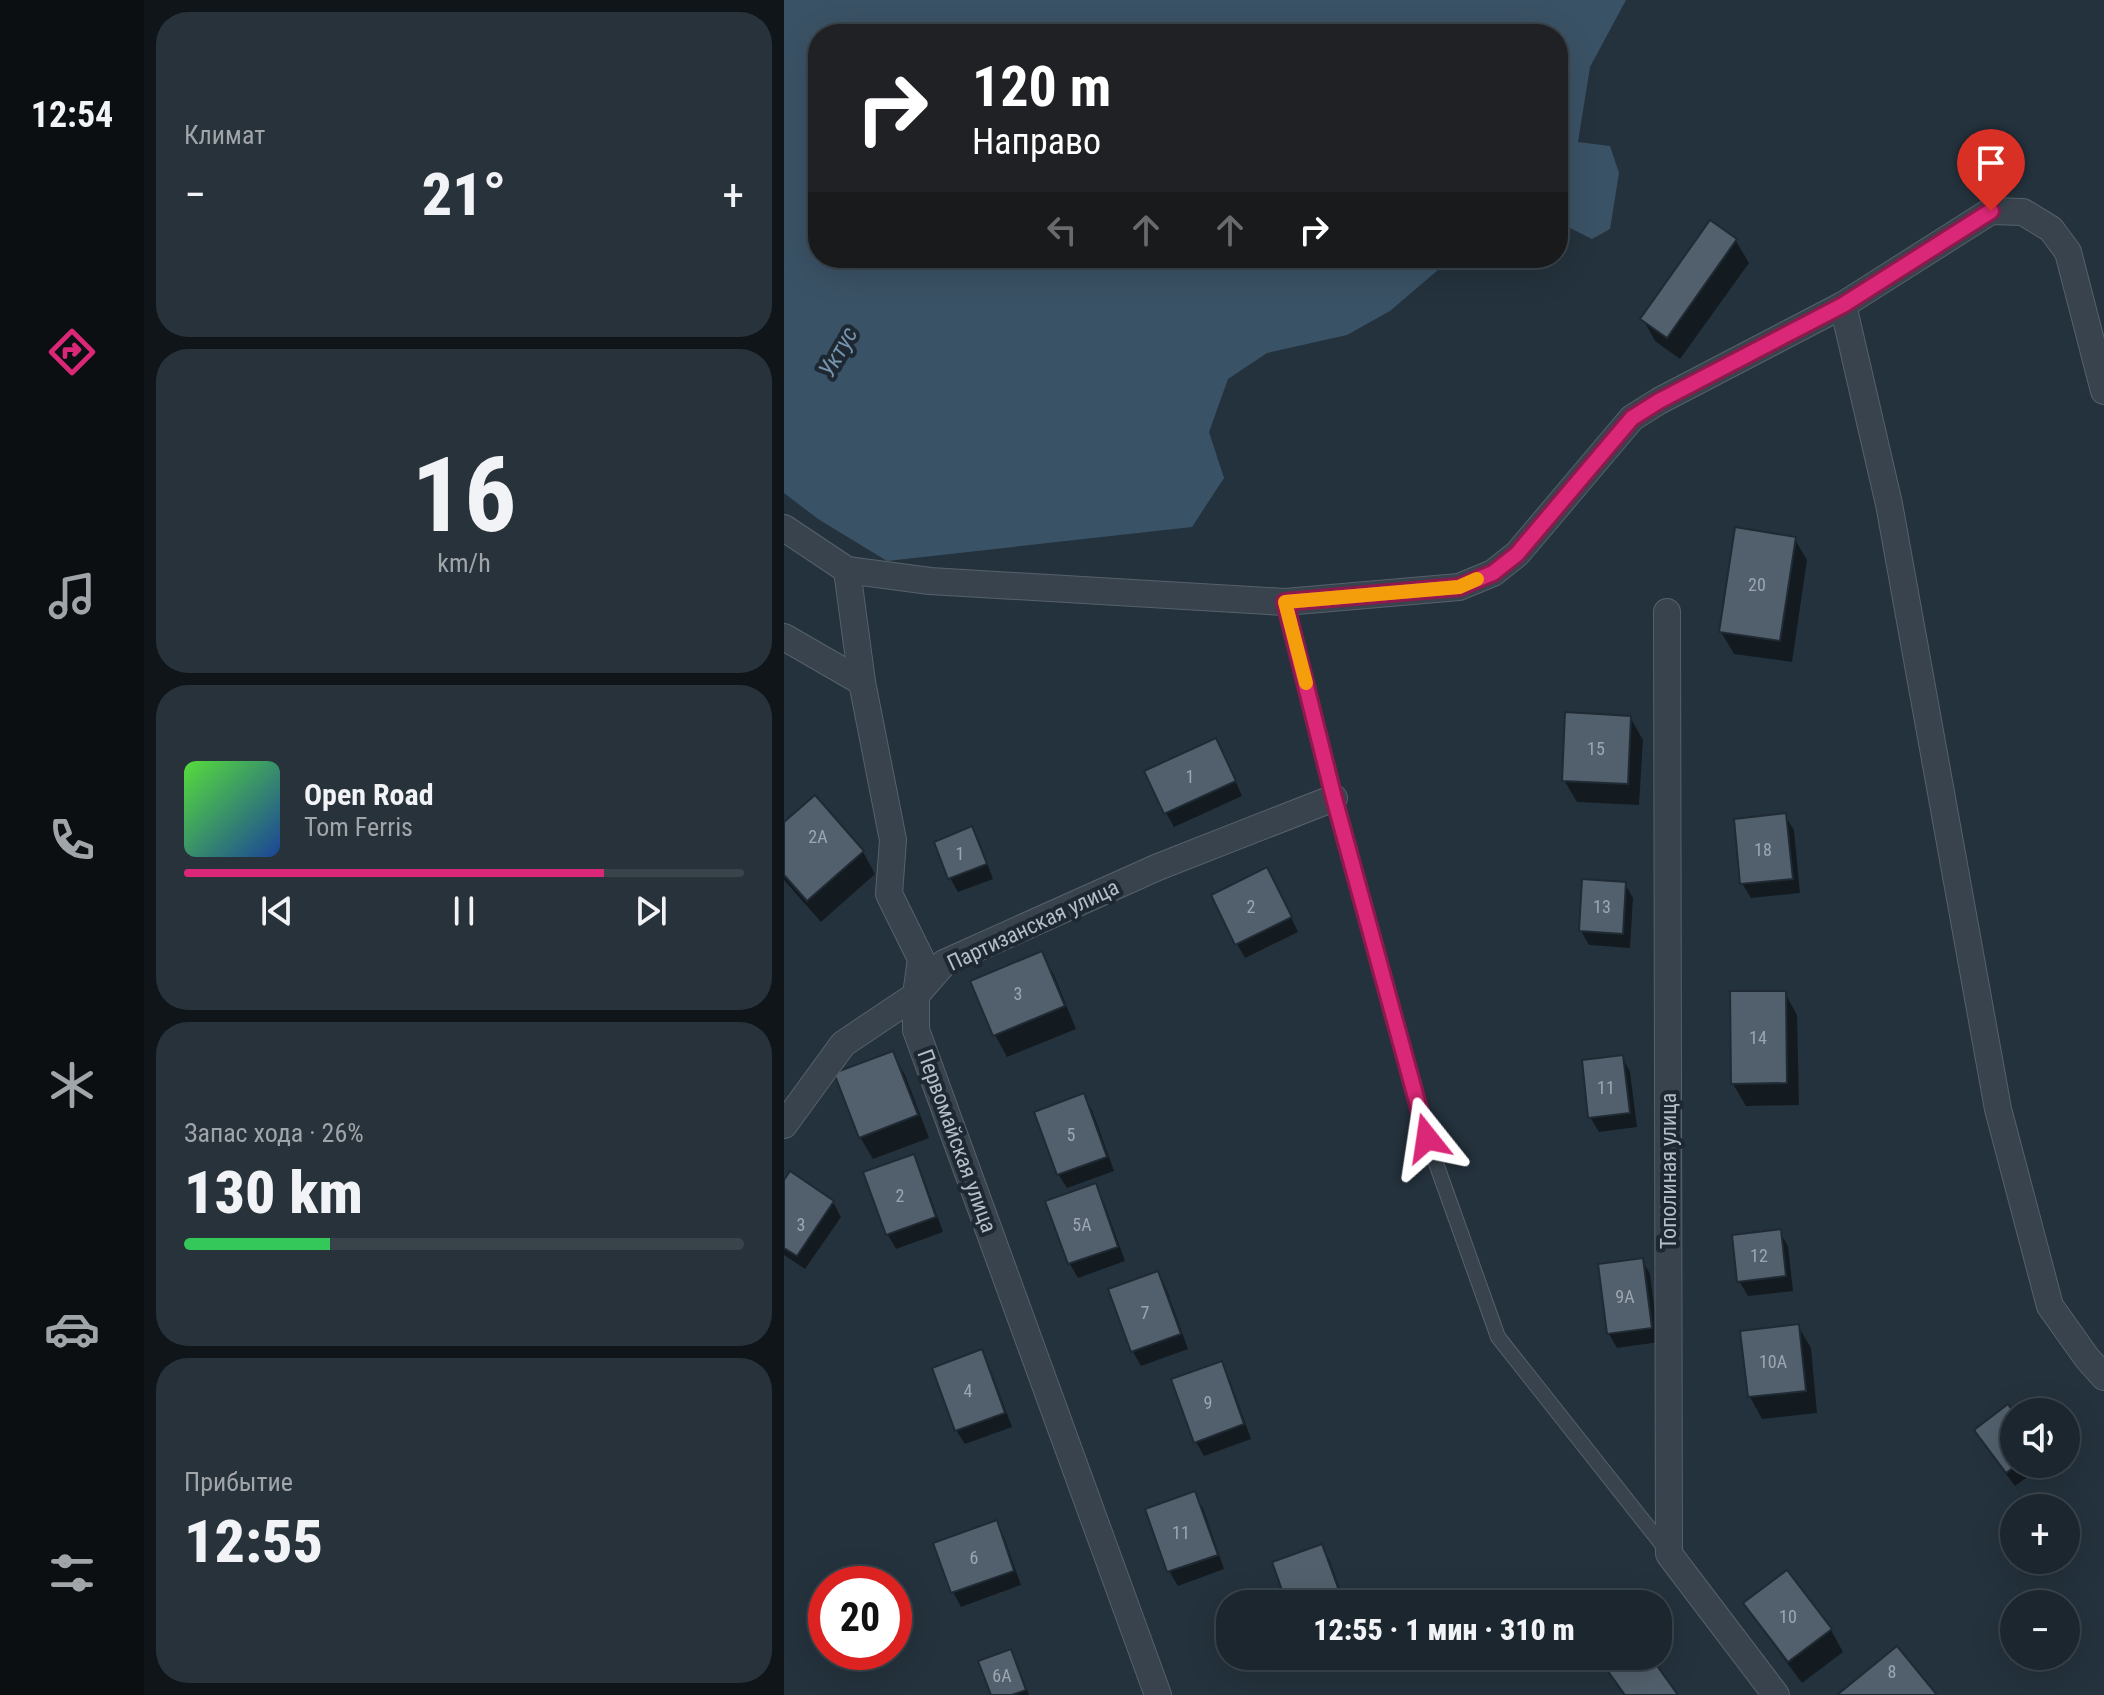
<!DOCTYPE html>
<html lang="ru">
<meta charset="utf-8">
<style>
body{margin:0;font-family:"Roboto Condensed",sans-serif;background:#28323a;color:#f1f3f6;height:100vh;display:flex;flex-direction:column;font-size:30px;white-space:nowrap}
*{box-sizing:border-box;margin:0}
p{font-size:26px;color:#a0a5aa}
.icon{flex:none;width:44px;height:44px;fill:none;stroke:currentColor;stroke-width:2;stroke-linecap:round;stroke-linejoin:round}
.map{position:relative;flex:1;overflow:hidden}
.details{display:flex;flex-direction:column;gap:12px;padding:12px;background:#0f1519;width:640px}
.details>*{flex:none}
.top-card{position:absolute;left:24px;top:24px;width:760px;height:244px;border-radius:32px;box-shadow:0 8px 32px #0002,0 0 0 2px #39434a;background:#202124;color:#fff;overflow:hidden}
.controls{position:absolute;left:1216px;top:1398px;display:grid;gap:16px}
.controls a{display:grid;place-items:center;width:80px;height:80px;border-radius:50%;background:#1b262e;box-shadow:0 8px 32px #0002,0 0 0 2px #39434a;font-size:40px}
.speed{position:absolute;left:24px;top:1566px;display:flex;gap:16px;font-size:40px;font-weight:700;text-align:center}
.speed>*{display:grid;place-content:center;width:104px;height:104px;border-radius:50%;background:#1b262e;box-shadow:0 8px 32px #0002,0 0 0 2px #39434a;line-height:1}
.speed .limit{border:12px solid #d22;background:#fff;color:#111}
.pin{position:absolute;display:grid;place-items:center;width:68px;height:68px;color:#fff;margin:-82px -34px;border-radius:50% 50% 50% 0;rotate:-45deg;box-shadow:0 0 8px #0007}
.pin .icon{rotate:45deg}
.me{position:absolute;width:88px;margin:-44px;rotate:345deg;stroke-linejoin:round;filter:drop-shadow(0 0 6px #0008)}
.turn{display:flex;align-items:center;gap:28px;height:168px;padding:0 32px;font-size:36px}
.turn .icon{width:104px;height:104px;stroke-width:2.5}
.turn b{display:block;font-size:56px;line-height:68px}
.lanes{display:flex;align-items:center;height:76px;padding:0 32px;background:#0003;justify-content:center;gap:40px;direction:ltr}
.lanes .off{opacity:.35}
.big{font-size:60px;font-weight:800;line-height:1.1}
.details .tile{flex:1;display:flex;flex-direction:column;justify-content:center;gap:12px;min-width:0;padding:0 28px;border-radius:32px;background:#28323a}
.details .dial{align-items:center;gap:0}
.dial b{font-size:104px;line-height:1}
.song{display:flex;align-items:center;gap:24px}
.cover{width:96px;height:96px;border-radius:12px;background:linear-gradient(135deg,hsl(110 70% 55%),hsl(220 70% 35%))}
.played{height:8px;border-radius:4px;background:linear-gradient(90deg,#db2777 75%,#39434a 75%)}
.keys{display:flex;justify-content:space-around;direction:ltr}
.heat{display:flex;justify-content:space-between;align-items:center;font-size:44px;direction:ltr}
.charge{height:12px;border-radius:6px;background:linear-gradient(90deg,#34c759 26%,#39434a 0)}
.trip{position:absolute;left:432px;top:1590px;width:456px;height:80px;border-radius:32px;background:#1b262e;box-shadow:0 8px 32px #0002,0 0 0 2px #39434a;font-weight:800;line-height:80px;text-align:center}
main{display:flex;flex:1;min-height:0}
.dock{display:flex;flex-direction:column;width:144px;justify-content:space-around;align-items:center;background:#0b0f12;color:#a0a5aa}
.dock .icon{width:56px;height:56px}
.dock .current{color:#db2777}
.dock b{font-size:36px;color:#f1f3f6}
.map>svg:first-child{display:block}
.water{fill:#3a5265}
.shadow{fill:#0007}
.building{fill:#52606d;stroke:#1f2a34;stroke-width:2}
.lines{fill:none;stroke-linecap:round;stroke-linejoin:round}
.lane-casing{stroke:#56616b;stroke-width:16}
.street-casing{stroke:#56616b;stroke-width:28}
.lane{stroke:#38434d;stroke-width:14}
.street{stroke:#38434d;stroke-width:26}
.route-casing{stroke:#8e194d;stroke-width:20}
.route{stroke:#db2777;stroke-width:14}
.slow{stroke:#f59e0b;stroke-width:14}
.labels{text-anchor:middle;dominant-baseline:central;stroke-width:8;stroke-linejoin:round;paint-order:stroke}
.number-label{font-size:18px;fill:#9ca6b1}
.street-label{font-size:22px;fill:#b4bec8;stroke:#1d2832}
.water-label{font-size:24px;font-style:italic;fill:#7593aa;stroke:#1d2832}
</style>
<main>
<nav class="dock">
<b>12:54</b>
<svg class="icon current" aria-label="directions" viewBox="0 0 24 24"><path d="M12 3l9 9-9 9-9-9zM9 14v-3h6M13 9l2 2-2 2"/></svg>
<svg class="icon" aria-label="music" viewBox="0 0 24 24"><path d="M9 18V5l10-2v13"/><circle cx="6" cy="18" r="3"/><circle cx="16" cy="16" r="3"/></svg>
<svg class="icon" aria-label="phone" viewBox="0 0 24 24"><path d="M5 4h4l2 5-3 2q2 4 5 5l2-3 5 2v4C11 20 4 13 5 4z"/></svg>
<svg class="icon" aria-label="climate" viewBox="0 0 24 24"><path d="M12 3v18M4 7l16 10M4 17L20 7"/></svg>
<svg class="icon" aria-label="car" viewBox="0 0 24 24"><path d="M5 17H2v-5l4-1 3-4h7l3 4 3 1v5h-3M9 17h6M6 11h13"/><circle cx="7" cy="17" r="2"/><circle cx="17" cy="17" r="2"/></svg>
<svg class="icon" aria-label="filters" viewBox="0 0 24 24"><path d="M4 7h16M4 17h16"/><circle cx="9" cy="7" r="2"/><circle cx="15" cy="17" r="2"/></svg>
</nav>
<section class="details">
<div class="tile"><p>Климат</p>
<div class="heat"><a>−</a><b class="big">21°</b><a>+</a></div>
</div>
<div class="tile dial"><b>16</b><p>km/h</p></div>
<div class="tile">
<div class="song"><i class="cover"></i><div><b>Open Road</b><p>Tom Ferris</p></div></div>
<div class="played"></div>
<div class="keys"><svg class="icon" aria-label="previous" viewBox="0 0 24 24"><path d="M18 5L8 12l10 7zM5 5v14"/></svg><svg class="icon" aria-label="pause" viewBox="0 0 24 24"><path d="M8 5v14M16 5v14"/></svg><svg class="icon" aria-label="next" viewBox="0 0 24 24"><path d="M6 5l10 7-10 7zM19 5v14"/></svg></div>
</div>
<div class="tile"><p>Запас хода · 26%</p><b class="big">130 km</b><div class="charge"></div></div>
<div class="tile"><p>Прибытие</p><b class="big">12:55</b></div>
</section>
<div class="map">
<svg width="1320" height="1695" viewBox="0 0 1320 1695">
<rect width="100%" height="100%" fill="#24323d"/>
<polygon class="water" points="0,0 842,0 806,67 794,142 826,146 835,173 826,229 808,239 774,222 774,34 34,34 34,258 668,258 606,311 563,335 483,353 444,379 425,432 440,478 408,527 103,561 34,519 0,493"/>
<g class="shadow">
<polygon points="927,223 952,241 965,263 896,359 871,341 859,319"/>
<polygon points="1010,538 1023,560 1008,662 950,654 937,632"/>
<polygon points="846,717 859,740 855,805 793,802 780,780"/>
<polygon points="440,755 458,796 390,827 382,813"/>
<polygon points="31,798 79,852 91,874 37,922 0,880 0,824"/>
<polygon points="1001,816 1010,830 1016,893 967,898 958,883"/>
<polygon points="187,829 196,843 209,879 174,892 166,878"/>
<polygon points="491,884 514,932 461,958 453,944"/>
<polygon points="841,884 849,898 846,948 805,945 797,931"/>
<polygon points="257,953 270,975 292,1029 223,1057 211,1035"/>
<polygon points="1001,993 1013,1015 1015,1105 962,1106 949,1084"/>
<polygon points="108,1053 121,1075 145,1138 89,1159 76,1137"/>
<polygon points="838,1057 846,1072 853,1127 815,1132 806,1117"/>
<polygon points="299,1096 308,1110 330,1171 283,1188 274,1174"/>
<polygon points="129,1156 137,1171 159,1232 112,1249 104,1235 82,1173"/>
<polygon points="0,1184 49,1202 57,1217 21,1269 0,1255"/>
<polygon points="311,1186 319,1200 341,1261 294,1278 286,1264 264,1202"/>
<polygon points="995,1231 1004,1246 1009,1291 964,1296 955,1281"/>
<polygon points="858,1260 866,1274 875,1342 833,1348 825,1334"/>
<polygon points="374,1273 382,1288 404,1349 357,1366 349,1352 327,1290"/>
<polygon points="1014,1326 1027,1348 1033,1413 978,1419 966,1397"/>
<polygon points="197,1352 205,1366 228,1427 181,1444 172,1430"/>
<polygon points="437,1363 445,1378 467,1439 420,1456 412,1442"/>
<polygon points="1230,1416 1230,1464 1261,1464 1231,1486 1200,1445 1192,1431"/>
<polygon points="410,1494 419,1508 440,1569 394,1586 385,1571 363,1510"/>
<polygon points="212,1523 220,1537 237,1585 177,1607 169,1592"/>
<polygon points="538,1547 546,1561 561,1604 505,1604"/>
<polygon points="1003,1572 1047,1630 1059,1652 1018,1683 975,1625 962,1604"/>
<polygon points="226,1651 234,1666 245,1695 209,1695"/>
<polygon points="812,1656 863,1656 892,1695 840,1695"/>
</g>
<g class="building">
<polygon points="926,220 953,239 883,338 856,319"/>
<polygon points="951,527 1012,537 996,641 935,632"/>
<polygon points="781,712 847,716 844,784 778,781"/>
<polygon points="432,738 452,781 380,814 360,771"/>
<polygon points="31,795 80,851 23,901 0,875 0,822"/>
<polygon points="1002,813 1009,879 956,884 950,819"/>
<polygon points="188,826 203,864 164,879 150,842"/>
<polygon points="483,867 508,917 451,945 427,895"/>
<polygon points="798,879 842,882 839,934 795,931"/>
<polygon points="258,951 281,1006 209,1036 186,981"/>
<polygon points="946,991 1002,991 1003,1083 947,1084"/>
<polygon points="109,1051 134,1115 75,1138 50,1073"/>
<polygon points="839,1055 846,1113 804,1118 798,1060"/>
<polygon points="300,1093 323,1157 273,1175 250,1112"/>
<polygon points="130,1154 152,1217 102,1235 79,1172"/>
<polygon points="6,1171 50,1201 13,1256 0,1248 0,1180"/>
<polygon points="312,1183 334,1247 284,1264 261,1201"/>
<polygon points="997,1229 1002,1276 953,1282 948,1235"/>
<polygon points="859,1258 868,1328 823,1334 814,1264"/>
<polygon points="374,1271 397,1334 347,1352 324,1289"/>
<polygon points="1015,1324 1022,1391 964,1397 956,1331"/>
<polygon points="198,1349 221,1413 171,1431 148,1368"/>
<polygon points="438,1361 460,1424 410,1443 387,1379"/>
<polygon points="1224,1404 1230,1413 1230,1464 1234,1464 1222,1473 1190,1430"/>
<polygon points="411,1491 434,1555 383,1572 361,1509"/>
<polygon points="213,1520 230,1571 167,1593 149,1543"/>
<polygon points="538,1544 560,1604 503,1604 488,1562"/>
<polygon points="1003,1570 1048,1629 1004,1662 959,1603"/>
<polygon points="1113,1646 1153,1695 1053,1695"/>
<polygon points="227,1649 242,1690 228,1695 207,1695 194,1661"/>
<polygon points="813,1656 866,1656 894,1695 841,1695"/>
</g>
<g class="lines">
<g class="lane-casing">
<polyline id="lane" points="501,602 550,798 643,1138 714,1337 884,1552"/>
</g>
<g class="street-casing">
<g id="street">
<polyline points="1059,305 1105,504 1214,1109 1266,1306 1303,1358 1320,1377"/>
<polyline points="0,528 63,570 146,581 501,602 675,587 709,573 733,554 848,418 875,401 1059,305 1207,211 1239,212 1267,229 1284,252 1320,391"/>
<polyline points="63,570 78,682 109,840 105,894 137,959 132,995 132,1030 374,1695"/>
<polyline points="883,612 885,1554 992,1695"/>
<polyline points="0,637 78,682"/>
<polyline points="0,1125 59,1044 132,995 160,963 374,867 550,798"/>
</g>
</g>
<use href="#lane" class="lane"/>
<use href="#street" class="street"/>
</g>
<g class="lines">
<g class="route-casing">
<polyline id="route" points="643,1138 550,798 501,602 675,587 709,573 733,554 848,418 875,401 1059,305 1207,211"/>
</g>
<use href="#route" class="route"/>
<polyline class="slow" points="522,683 501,602 675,587 693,579"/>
</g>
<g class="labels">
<g class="number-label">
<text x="973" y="584">20</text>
<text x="812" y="748">15</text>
<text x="406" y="776">1</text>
<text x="34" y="836">2А</text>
<text x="979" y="849">18</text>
<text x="176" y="853">1</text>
<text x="467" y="906">2</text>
<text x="818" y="906">13</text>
<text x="234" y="993">3</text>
<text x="974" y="1037">14</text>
<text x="822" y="1087">11</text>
<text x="287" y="1134">5</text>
<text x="116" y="1195">2</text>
<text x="17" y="1224">3</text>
<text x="298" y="1224">5А</text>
<text x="975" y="1255">12</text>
<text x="841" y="1296">9А</text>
<text x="361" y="1312">7</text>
<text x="989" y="1361">10А</text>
<text x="184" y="1390">4</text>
<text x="424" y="1402">9</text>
<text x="397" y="1532">11</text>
<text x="190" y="1557">6</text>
<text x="1004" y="1616">10</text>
<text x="1108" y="1671">8</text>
<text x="218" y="1675">6А</text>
</g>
<g class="street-label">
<text transform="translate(249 925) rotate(-25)">Партизанская улица</text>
<text transform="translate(173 1141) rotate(70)">Первомайская улица</text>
<text transform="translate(884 1171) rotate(-90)">Тополиная улица</text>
</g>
<g class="water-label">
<text transform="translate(54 352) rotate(-60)">Уктус</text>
</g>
</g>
</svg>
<div class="controls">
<a><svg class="icon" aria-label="sound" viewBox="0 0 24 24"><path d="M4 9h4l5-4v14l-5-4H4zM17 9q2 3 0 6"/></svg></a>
<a>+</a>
<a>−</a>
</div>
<div class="speed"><div class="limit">20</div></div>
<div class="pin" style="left:1207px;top:211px;background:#d93025"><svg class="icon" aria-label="arrive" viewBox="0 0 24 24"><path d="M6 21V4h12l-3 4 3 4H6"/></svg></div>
<svg class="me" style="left:643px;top:1138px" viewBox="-20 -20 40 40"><path d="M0-17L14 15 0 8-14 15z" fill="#db2777" stroke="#fff" stroke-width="4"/></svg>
<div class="trip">12:55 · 1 мин · 310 m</div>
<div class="top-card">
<div class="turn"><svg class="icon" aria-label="right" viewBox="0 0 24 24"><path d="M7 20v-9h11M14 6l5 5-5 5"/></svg><div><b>120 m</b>Направо</div></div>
<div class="lanes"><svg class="icon off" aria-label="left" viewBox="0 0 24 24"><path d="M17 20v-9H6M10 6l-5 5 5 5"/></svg><svg class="icon off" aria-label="ahead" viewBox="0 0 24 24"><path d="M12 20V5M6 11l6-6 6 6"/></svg><svg class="icon off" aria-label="ahead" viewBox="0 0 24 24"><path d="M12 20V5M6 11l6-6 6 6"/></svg><svg class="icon" aria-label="right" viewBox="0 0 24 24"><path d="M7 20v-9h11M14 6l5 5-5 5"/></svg></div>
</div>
</div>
</main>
